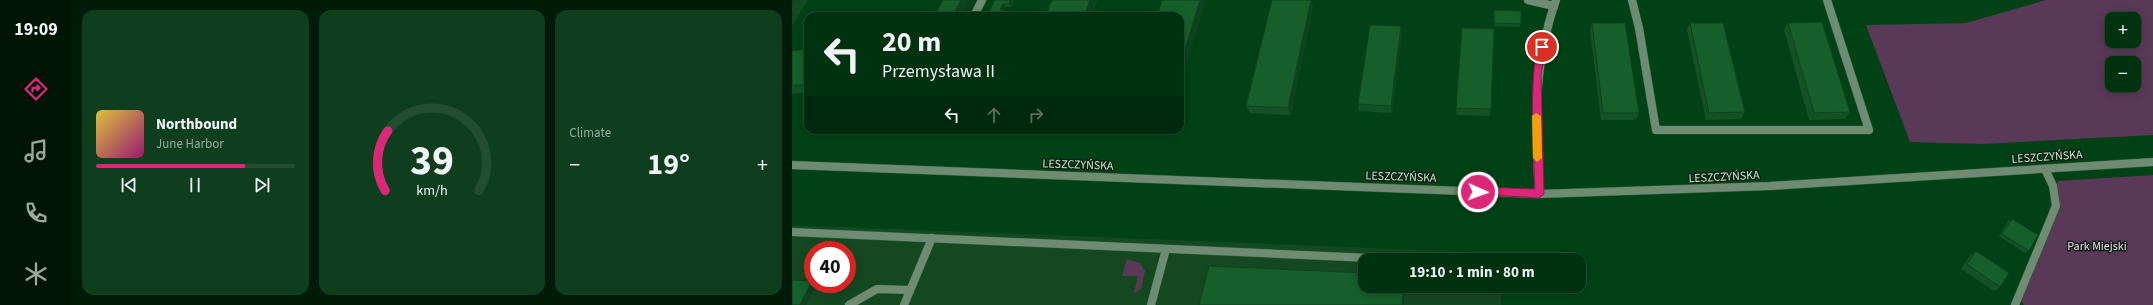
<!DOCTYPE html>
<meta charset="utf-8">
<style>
body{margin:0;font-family:"Source Sans 3",sans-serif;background:#0e3e1e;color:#f1f3f6;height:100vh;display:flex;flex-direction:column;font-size:15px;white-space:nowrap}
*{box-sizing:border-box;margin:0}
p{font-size:13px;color:#95aa9f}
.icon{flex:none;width:22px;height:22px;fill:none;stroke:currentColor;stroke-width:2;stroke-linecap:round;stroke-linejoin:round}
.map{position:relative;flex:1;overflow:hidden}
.details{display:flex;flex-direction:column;gap:10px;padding:10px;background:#001c09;width:720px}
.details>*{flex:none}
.banner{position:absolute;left:12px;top:12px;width:380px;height:122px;border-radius:12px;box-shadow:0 2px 10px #0003,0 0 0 1px #224d30;background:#003210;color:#f1f3f6;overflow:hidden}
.buttons{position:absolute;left:1313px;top:12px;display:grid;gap:8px}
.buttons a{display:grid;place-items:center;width:36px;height:36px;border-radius:8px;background:#003210;box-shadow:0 2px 10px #0003,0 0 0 1px #224d30;font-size:20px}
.speed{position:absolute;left:12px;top:241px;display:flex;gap:8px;font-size:20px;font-weight:700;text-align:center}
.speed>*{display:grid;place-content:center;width:52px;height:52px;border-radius:50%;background:#003210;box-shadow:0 2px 10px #0003,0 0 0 1px #224d30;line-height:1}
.speed .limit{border:6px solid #d22;background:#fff;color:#111}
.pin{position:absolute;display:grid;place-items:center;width:34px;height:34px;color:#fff;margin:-17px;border:2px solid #fff;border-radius:50%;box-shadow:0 1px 4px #0007}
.me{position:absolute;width:44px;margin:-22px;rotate:92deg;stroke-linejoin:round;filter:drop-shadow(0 0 3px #0008)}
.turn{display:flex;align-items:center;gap:14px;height:84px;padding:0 12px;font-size:18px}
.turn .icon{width:52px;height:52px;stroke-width:2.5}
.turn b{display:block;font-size:28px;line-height:34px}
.lanes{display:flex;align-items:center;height:38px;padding:0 12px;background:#0003;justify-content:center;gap:20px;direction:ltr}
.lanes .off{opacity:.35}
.big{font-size:30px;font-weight:700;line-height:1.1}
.details .tile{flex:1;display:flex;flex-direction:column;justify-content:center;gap:6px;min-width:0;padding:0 14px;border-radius:12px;background:#0e3e1e}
.details .dial{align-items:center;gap:0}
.dial svg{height:104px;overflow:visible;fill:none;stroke:#224d30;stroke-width:7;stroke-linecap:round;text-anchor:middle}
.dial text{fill:#f1f3f6;stroke:none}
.song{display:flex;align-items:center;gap:12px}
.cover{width:48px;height:48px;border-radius:6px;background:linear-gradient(135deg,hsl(50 70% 55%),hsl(320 70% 35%))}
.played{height:4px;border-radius:2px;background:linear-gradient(90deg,#db2777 75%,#224d30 75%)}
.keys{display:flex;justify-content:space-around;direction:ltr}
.heat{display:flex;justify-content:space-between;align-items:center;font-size:22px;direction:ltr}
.details .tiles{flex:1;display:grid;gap:10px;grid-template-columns:repeat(3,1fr)}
.trip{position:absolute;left:566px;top:253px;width:228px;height:40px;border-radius:12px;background:#003210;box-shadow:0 2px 10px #0003,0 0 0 1px #224d30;font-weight:700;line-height:40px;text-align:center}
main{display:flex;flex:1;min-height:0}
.dock{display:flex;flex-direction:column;width:72px;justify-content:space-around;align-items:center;background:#001406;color:#95aa9f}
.dock .icon{width:28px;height:28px}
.dock .active{color:#db2777}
.dock b{font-size:18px;color:#f1f3f6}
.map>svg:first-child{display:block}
.built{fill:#144821;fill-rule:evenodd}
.green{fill:#5a3858;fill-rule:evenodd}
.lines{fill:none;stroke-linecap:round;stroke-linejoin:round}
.service-casing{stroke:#245f36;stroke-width:9}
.minor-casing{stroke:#245f36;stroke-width:9}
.tertiary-casing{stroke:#245f36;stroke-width:9}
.service{stroke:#6f8b72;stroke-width:8}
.minor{stroke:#6f8b72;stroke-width:8}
.tertiary{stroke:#6f8b72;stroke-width:8}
.wall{fill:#135225}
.shaded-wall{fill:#0f421e}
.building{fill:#165f2b;stroke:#0f421e}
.route{fill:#db2777;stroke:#8e194d}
.slow{fill:#f59e0b}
.labels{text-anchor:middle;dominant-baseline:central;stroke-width:3;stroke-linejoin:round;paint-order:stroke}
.street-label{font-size:12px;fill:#c6e4c9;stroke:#0b2310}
.park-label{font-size:12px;fill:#f5d3f3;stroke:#0b2310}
</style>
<main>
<nav class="dock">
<b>19:09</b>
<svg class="icon active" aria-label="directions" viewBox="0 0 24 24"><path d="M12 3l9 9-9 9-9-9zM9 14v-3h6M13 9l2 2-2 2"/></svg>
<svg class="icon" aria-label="music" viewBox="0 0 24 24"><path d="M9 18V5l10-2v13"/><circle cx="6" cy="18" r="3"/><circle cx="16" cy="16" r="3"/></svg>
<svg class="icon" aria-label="phone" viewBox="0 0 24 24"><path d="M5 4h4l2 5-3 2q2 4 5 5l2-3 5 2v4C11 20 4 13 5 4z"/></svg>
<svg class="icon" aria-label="climate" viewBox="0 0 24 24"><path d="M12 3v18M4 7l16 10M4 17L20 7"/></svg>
</nav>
<section class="details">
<div class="tiles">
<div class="tile">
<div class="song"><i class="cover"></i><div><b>Northbound</b><p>June Harbor</p></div></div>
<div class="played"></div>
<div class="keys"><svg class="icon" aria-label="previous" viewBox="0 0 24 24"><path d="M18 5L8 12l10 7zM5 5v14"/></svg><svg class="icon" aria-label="pause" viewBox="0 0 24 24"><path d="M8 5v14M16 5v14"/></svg><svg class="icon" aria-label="next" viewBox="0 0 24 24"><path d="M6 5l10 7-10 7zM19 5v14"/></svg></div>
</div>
<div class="tile dial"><svg viewBox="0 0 100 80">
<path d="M14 69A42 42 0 1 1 86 69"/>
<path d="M14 69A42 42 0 0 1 16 23" stroke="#db2777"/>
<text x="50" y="56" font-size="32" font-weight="700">39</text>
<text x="50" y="72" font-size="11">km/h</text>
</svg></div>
<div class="tile"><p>Climate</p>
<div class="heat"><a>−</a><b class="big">19°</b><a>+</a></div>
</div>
</div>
</section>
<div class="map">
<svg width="1361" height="305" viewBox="0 0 1361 305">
<rect width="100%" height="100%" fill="#004216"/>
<g class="built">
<polygon points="0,0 16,0 0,26"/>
<path d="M 0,225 L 708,253 L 708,260 L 573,260 L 573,286 L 709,286 L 709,305 L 0,305 ZM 21,250 L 55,250 L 55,284 L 21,284 Z"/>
</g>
<g class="green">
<path d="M 1254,0 L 1361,0 L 1361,135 L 1190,144 L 1118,142 L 1074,25 L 1174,23 ZM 1320,19 L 1342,19 L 1342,41 L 1320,41 ZM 1320,63 L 1342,63 L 1342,85 L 1320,85 Z"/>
<polygon points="1361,175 1361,305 1232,305 1229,301 1266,181"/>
<polygon points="335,259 348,263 353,271 349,289 342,293 346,276 330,276"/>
</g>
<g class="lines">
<g class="service-casing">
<g id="service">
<polyline points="840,0 847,28 864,130 1077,130 1035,0"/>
<polyline points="182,16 190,0"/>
<polyline points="0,232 622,260"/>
<polyline points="57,305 85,289 118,290"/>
<polyline points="112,305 140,238"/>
<polyline points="359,305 374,249"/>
<polyline points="1223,305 1264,206 1261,186 1253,169"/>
</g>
</g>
<g class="minor-casing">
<g id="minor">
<polyline points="736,0 762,6"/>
<path d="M 747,194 C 743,126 741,65 764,0"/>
</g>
</g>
<g class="tertiary-casing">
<polyline id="tertiary" points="0,165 747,194 978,186 1361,162"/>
</g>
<use href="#service" class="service"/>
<use href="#minor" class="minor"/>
<use href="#tertiary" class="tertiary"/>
</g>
<g class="wall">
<polygon points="203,0 222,0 219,7 214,7 212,10 216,14 215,16"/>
<polygon points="480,0 519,0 521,6 499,115 458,113 454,106"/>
<polygon points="702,10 729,11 728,27 702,26"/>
<polygon points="800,23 847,113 844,120 809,120 798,30"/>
<polygon points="898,23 953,112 949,119 914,120 895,30"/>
<polygon points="996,23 1058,112 1053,119 1017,120 992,30"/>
<polygon points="609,26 610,34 600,113 567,111 566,104"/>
<polygon points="702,29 698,116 665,115 664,108"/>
<polygon points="16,49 16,92 0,94 0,51"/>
<polygon points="1220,219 1237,251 1233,253 1207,236 1216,221"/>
<polygon points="1184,251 1208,287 1202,291 1169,269 1178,256"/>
</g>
<g class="shaded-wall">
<polygon points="0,0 4,0 0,7"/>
<polygon points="169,0 177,0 169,16 161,16"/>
<polygon points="218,0 222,0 219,7 217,4"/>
<polygon points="298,0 306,0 300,16 292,16"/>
<polygon points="408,0 412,0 413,3 388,86 388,66"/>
<polygon points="519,0 521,6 499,115 496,108"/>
<polygon points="211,4 214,7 211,14 208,10"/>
<polygon points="213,10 216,14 215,16 211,16"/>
<polygon points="609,26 610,34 600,113 599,106"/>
<polygon points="20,281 21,284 24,284 14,305 8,305"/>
<polygon points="612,286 613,286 611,305 610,305"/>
</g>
<g class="building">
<polygon points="151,0 169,0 161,16 142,16"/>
<polygon points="203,0 218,0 217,4 211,4 208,10 213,10 211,16 195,16"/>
<polygon points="260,0 298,0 292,16 253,16"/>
<polygon points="370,0 408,0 388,66 388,16 365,16"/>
<polygon points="480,0 519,0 496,108 454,106"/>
<polygon points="702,10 729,11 729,24 702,23"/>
<polygon points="1030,22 1058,112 1022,113 996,23"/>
<polygon points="800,23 833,23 847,113 811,113"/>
<polygon points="898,23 931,23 953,112 917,113"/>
<polygon points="578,25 609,26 599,106 566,104"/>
<polygon points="670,28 702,29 699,109 664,108"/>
<polygon points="16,49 16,84 0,86 0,51"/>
<polygon points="1220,219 1246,235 1237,251 1210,234"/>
<polygon points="1184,251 1217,273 1208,287 1175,264"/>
<polygon points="417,266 573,273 573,286 612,286 610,305 407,305"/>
<polygon points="0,280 20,281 8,305 0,305"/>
</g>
<path class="route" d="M 750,44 L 754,47 L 749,74 L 752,194 L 747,198 L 682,194 L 681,192 L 686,187 L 743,189 C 742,170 735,49 750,44 Z"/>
<polygon class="slow" points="744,113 749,116 750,158 745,162 741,158 740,116"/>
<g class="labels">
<g class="street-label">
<text transform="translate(1255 157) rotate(-4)">LESZCZYŃSKA</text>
<text transform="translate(286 165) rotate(2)">LESZCZYŃSKA</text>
<text transform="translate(609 177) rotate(2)">LESZCZYŃSKA</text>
<text transform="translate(932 177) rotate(-3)">LESZCZYŃSKA</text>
</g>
<g class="park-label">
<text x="1305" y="246">Park Miejski</text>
</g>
</g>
</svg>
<div class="buttons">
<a>+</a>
<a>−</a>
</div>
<div class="speed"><div class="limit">40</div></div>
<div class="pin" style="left:750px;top:47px;background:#d93025"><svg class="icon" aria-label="arrive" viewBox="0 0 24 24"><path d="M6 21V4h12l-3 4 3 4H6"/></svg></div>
<svg class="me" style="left:686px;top:192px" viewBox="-20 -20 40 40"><circle r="17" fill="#db2777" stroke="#fff" stroke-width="3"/><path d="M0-11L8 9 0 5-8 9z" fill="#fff"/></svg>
<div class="trip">19:10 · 1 min · 80 m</div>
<div class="banner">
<div class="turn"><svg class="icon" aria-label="left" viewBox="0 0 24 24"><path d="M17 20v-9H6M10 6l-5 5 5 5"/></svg><div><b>20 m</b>Przemysława II</div></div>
<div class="lanes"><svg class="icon" aria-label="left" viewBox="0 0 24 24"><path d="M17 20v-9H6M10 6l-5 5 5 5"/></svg><svg class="icon off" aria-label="ahead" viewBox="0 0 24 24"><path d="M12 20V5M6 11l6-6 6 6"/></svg><svg class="icon off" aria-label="right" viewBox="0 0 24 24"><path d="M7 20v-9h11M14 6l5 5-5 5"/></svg></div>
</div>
</div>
</main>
